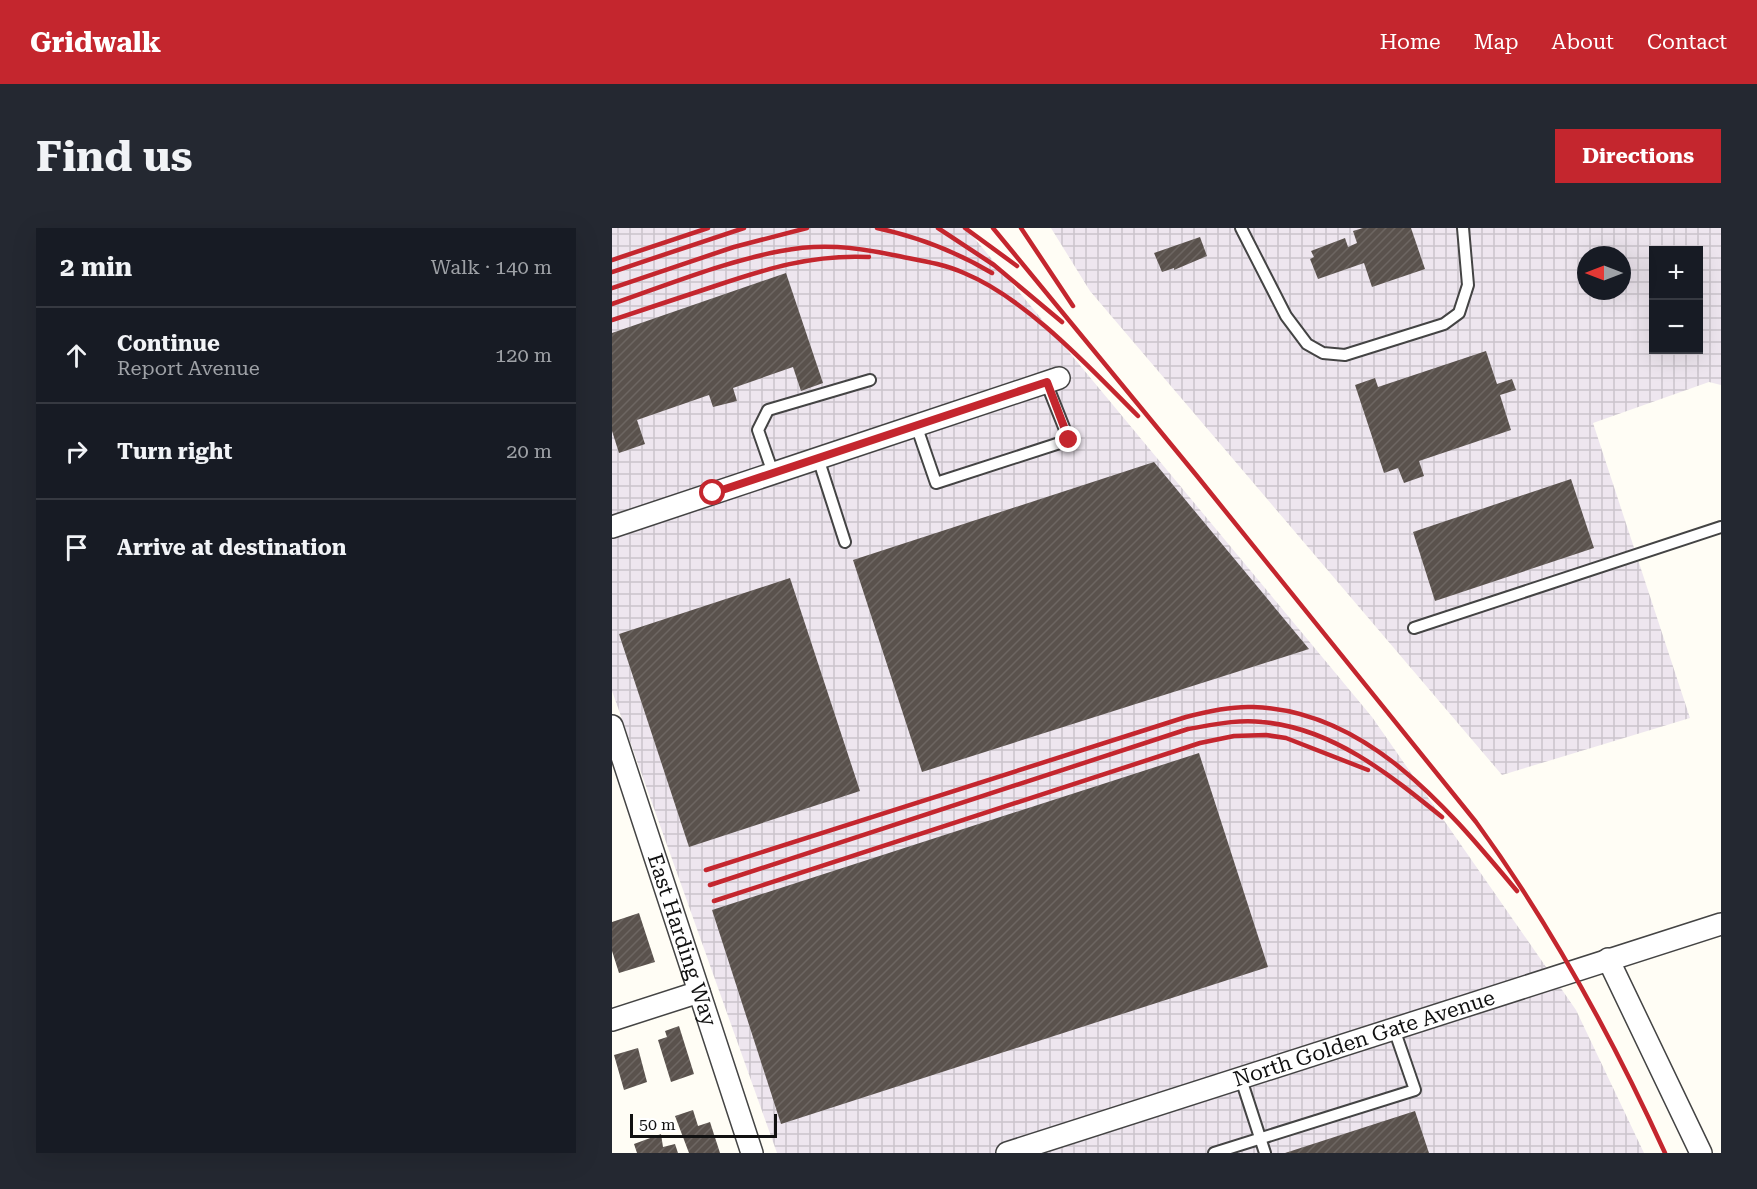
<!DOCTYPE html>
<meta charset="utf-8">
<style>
:root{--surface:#171b24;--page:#242831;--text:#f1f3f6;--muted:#9ea1a6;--line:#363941;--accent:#c4262e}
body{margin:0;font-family:"Roboto Serif",serif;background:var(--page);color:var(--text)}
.controls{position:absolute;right:18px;top:18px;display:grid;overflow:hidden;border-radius:0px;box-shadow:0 6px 24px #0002}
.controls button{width:54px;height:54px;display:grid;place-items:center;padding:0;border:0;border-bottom:2px solid var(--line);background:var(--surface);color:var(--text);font:30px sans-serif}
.compass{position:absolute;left:965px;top:18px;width:54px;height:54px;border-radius:50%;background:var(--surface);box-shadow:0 6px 24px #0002;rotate:270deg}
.scale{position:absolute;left:18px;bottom:15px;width:147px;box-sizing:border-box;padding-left:6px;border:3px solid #111;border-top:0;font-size:16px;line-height:21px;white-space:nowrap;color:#111;-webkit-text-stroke:4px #fff;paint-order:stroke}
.stop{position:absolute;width:18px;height:18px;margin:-14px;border:4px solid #c4262e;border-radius:50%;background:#fff}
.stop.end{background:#c4262e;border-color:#fff;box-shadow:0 2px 6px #0008}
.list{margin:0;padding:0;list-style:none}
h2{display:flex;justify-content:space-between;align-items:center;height:78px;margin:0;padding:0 24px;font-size:26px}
h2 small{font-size:20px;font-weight:400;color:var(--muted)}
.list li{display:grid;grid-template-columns:39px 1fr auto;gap:18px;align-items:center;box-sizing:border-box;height:96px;padding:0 24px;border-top:2px solid var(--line)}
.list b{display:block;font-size:22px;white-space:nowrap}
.list p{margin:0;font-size:20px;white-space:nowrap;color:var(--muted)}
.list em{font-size:20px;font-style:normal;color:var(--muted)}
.icon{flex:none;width:33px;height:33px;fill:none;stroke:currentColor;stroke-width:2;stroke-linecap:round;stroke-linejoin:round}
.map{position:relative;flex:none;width:1109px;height:925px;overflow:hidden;border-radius:0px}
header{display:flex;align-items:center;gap:36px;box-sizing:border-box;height:84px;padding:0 30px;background:var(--accent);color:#fff}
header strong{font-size:28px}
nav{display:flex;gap:33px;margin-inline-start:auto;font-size:21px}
.intro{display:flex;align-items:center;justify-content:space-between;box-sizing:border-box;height:144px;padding:0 36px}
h1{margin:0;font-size:42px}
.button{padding:15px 27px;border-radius:0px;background:var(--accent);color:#fff;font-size:21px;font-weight:700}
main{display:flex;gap:36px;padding:0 36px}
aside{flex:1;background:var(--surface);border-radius:0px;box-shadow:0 6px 24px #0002}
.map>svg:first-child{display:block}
</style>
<header>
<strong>Gridwalk</strong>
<nav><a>Home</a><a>Map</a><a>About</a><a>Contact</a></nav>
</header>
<div class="intro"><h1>Find us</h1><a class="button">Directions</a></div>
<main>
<aside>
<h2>2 min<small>Walk · 140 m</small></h2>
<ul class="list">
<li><svg class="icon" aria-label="ahead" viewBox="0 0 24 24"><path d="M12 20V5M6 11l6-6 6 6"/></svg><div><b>Continue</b><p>Report Avenue</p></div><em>120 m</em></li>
<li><svg class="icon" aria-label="right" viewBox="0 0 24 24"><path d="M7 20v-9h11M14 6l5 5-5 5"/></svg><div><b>Turn right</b></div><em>20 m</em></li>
<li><svg class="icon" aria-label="arrive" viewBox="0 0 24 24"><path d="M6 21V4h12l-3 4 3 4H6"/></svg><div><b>Arrive at destination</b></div></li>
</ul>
</aside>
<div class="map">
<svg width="1109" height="925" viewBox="0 0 1109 925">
<defs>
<pattern id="industrial-grid" width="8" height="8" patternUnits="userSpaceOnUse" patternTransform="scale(1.5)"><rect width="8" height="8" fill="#eee6ef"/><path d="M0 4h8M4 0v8" fill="none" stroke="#cbc4cc"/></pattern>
<pattern id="building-hatch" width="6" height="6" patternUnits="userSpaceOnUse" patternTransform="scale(1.5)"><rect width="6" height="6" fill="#5a524d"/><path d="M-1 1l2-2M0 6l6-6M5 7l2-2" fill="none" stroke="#6d6662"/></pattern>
</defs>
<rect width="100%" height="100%" fill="#fffdf5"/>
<path fill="url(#industrial-grid)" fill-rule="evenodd" d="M0 0H354L760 489 964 782 1032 925H165L0 463Z
M439 0H1109V157L1097 154 981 195 1078 490 890 547 478 63ZM1042 22H1086V122H1042ZM974 27H1010V63H974Z"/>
<path fill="url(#building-hatch)" d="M751 0H799L813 41 760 59 752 35 706 51 698 31 702 29 699 23 733 10 736 19 745 15 741 3Z
M588 9 595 28 562 42V40L550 44 542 25Z
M174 45 211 155 189 163 181 139 121 160 125 173 101 179 97 167 25 192 33 216 7 225 0 203V105Z
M874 123 885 156 900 151 904 162 888 167 899 202 807 233 812 248 792 255 786 240 772 245 743 157 763 150 766 159Z
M542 234 697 421 310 544 241 332Z
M959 251 982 320 823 373 801 304Z
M178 350 248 563 77 619 7 406Z
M587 525 656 739 169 896 100 682Z
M27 685 43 734 7 745 0 723V694Z
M67 798 82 846 59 854 46 812 55 809 53 803Z
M26 820 35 854 12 862 2 827Z
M81 882 86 898 98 894 108 925H77L63 888Z
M803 883 817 925H673Z
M49 906 51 919 63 916 66 925H25L22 916Z"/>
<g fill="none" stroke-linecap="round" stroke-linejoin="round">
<g stroke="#444" stroke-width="14">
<path id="service" d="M629 0 674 88 695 116 711 125 733 127 832 96 847 85 856 57 851 0
M304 197 324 255 457 212 434 154
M206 230 233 314
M161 245 146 202 156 182 258 152
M802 400 1109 299
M629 851 653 925
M602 925 803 862 782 801"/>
</g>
<g stroke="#444" stroke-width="24">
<g id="minor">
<path d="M0 299 447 150"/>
<path id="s1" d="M0 498 140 925"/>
<path d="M996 731 1089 925"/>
<path d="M0 792 87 764"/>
<path id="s2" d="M395 925 1109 696"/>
</g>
</g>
<use href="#service" stroke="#fff" stroke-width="10"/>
<use href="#minor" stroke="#fff" stroke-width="21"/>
<path stroke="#c4262e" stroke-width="4.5" d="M265 0C307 9 343 23 380 45
M326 0 382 37 450 94
M353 0 405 38
M381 0 585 248 864 594C939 697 1000 809 1053 925
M409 0 461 78
M0 32 96 0
M0 44 132 0
M0 60 122 19 195 0
M0 76C55 57 111 34 169 23 208 15 243 19 281 27 305 32 330 35 352 45 415 71 478 140 526 188
M0 92C33 81 67 70 100 59 154 41 200 26 257 29
M94 642 574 489C596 483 618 478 641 479 756 482 837 582 905 663
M98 657 576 501C600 497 625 491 650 494 720 500 777 546 830 589
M102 673 588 515 622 508 654 507 674 510 756 542"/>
</g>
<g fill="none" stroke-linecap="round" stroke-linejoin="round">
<path stroke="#c4262e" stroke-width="8" d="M101 265 435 154 457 212"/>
</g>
<g text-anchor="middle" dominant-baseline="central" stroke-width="6" stroke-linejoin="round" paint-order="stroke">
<g font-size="21" fill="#111" stroke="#fff">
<text stroke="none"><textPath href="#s1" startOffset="225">East Harding Way</textPath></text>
<text stroke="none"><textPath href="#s2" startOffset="375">North Golden Gate Avenue</textPath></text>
</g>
</g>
</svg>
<div class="controls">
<button>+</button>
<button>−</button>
</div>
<svg class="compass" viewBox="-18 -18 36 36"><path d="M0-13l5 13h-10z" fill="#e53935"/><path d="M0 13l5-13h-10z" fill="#9ea1a6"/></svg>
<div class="scale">50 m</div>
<div class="stop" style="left:101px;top:265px"></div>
<div class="stop end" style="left:457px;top:212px"></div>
</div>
</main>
